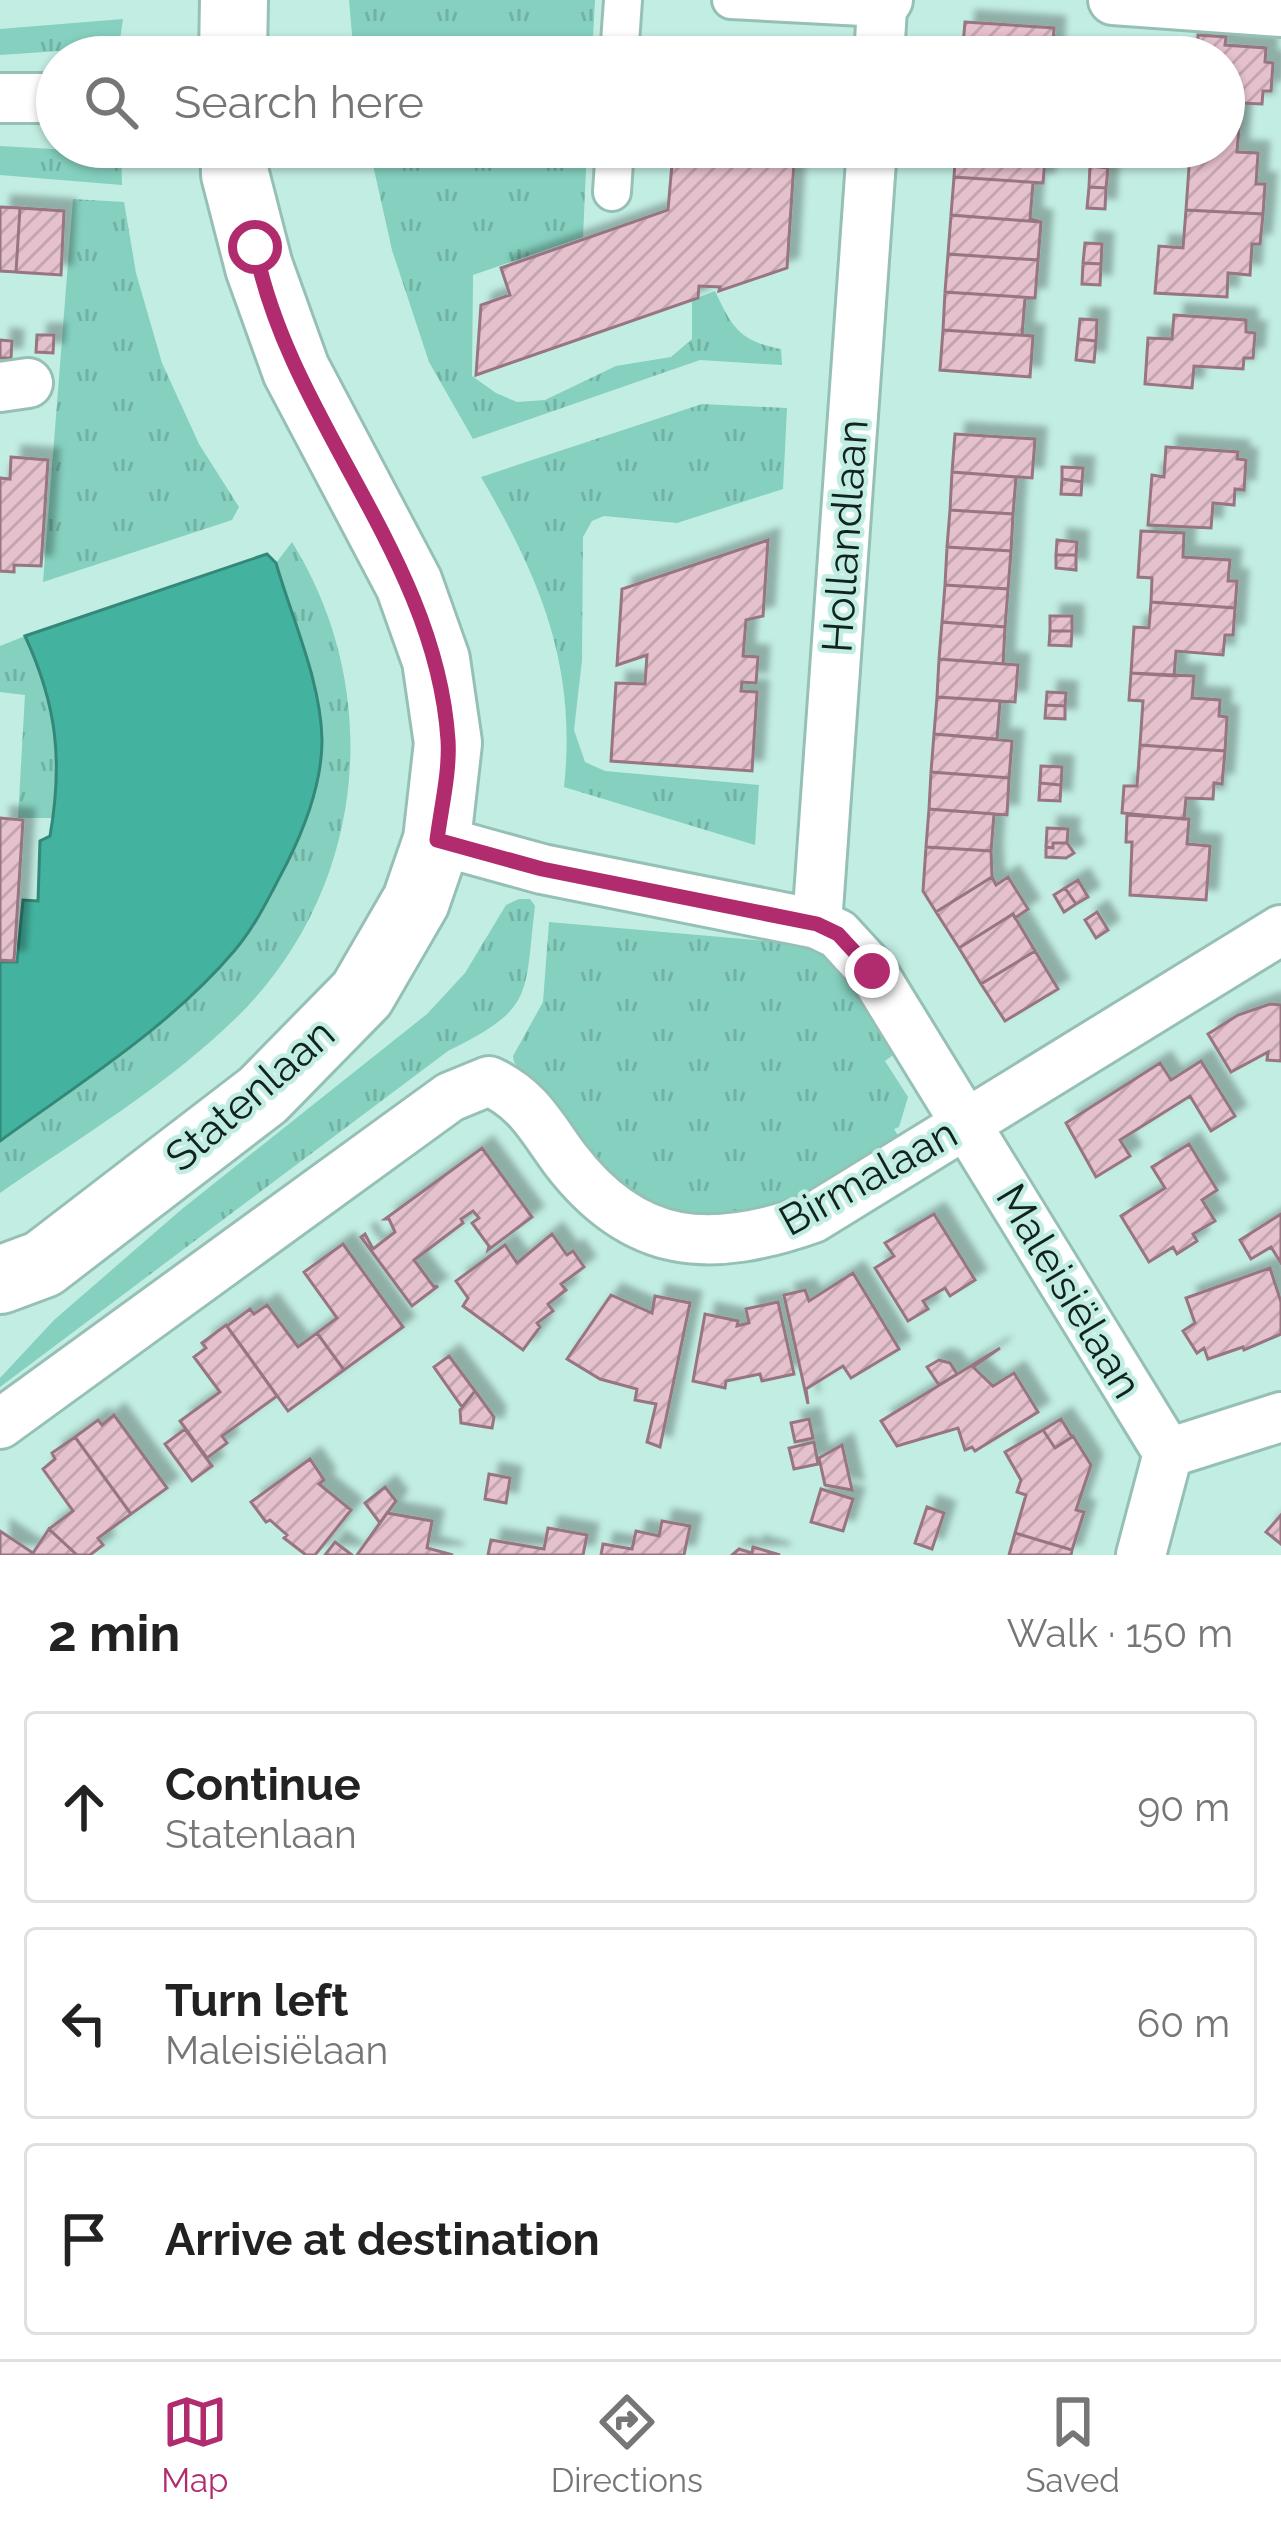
<!DOCTYPE html>
<meta charset="utf-8">
<style>
:root{--surface:#fff;--page:#f2f2f2;--text:#222;--muted:#767676;--line:#e0e0e0;--accent:#b12b6f}
body{margin:0;font-family:Raleway,sans-serif;background:var(--page);color:var(--text)}
.stop{position:absolute;width:36px;height:36px;margin:-27px;border:9px solid #b12b6f;border-radius:50%;background:#fff}
.stop.end{background:#b12b6f;border-color:#fff;box-shadow:0 3px 12px #0008}
.list{margin:0;padding:0;list-style:none}
h2{display:flex;justify-content:space-between;align-items:center;height:156px;margin:0;padding:0 48px;font-size:51px}
h2 small{font-size:39px;font-weight:400;color:var(--muted)}
.list li{display:grid;grid-template-columns:78px 1fr auto;gap:36px;align-items:center;box-sizing:border-box;height:192px;margin:0 24px 24px;padding:0 24px;border:3px solid var(--line);border-radius:12px}
.list b{display:block;font-size:45px;white-space:nowrap}
.list p{margin:0;font-size:39px;white-space:nowrap;color:var(--muted)}
.list em{font-size:39px;font-style:normal;color:var(--muted)}
.icon{flex:none;width:66px;height:66px;fill:none;stroke:currentColor;stroke-width:2;stroke-linecap:round;stroke-linejoin:round}
.map{position:relative;flex:none;width:1281px;height:1555px;overflow:hidden}
.search{position:absolute;background:var(--surface);box-shadow:0 3px 9px #0004;left:36px;right:36px;top:36px;height:132px;display:flex;align-items:center;gap:30px;box-sizing:border-box;padding:0 42px;border-radius:66px;color:var(--muted);font-size:45px}
.sheet{height:804px;background:var(--surface)}
nav{display:flex;justify-content:space-around;align-items:center;box-sizing:border-box;height:168px;border-top:3px solid var(--line);background:var(--surface);font-size:33px;color:var(--muted)}
nav a{display:grid;justify-items:center;gap:6px}
nav .on{color:var(--accent)}
.map>svg:first-child{display:block}
</style>
<div class="map">
<svg width="1281" height="1555" viewBox="0 0 1281 1555">
<defs>
<pattern id="grass-tufts" width="24" height="20" patternUnits="userSpaceOnUse" patternTransform="scale(3)"><rect width="24" height="20" fill="#85d0bf"/><path d="M3 7l-1-3M5 7V3M7 7l1-3M15 17l-1-3M17 17v-4M19 17l1-3" fill="none" stroke="#72b2a4"/></pattern>
<pattern id="building-hatch" width="6" height="6" patternUnits="userSpaceOnUse" patternTransform="scale(3)"><rect width="6" height="6" fill="#e5c0cd"/><path d="M-1 1l2-2M0 6l6-6M5 7l2-2" fill="none" stroke="#c3a5b0"/></pattern>
<filter id="shadow"><feDropShadow dx="11" dy="-11" stdDeviation="3" flood-color="#0004"/></filter>
</defs>
<rect width="100%" height="100%" fill="#c2ede3"/>
<path fill="url(#grass-tufts)" d="M349 0H595L592 57H354Z
M123 19 119 47 0 55V29Z
M0 146 121 153 122 185 0 175Z
M369 147H587L583 237 473 275 472 376 496 393 517 402 545 400 616 366 671 357 692 339V300L715 291C732 327 739 341 781 349L782 365 700 360 473 439 429 362 392 250Z
M73 199 124 202 136 273 162 363 199 444 239 507 232 520 43 582Z
M702 404 787 408 783 489 677 523 604 516 592 521 583 537 582 660 574 730 585 762 605 771 759 785 755 845 564 787C577 666 541 580 481 477Z
M292 542C387 695 365 893 235 1019 165 1087 79 1138 0 1193V1141L137 1040 293 851 316 783 322 741 315 695 276 563Z
M25 636C56 702 59 747 53 818H18L25 695 0 692V646Z
M519 899H530L535 906C524 997 535 1008 448 1051L0 1387V1378L54 1320 182 1209 427 1014 465 973 506 905Z
M549 922 813 945 840 963 897 1052 885 1061 908 1097 899 1127 894 1129 902 1142 806 1200 717 1226 633 1200 586 1158 514 1062 513 1056 543 1002Z"/>
<path fill="#43b39f" stroke="#348879" stroke-width="3" d="M267 554 276 563C292 619 321 681 322 740 322 782 305 827 287 863 271 893 257 924 235 950 170 1027 81 1082 0 1141V962H17L23 900 38 901 40 841 50 836C63 761 57 705 25 636Z"/>
<path fill="url(#building-hatch)" stroke="#977581" stroke-width="3" filter="url(#shadow)" d="M965 22 1054 28 1052 57H962Z
M1198 35 1226 37 1225 45 1266 48 1265 62 1273 63 1271 91H1263L1262 104 1241 103 1239 127 1224 126V57H1188L1189 43H1198Z
M1224 126 1239 127 1237 152 1258 153 1256 184H1265L1263 214 1186 210 1190 153 1165 152 1166 147H1224Z
M667 147H795L787 268 719 291 720 287 699 286 698 298 476 375 481 305 510 295 501 268 668 210 672 164 666 161Z
M956 147H1046L1043 183 954 177Z
M1090 166 1108 168 1106 188 1089 187Z
M954 177 1043 183H1033L1030 219 1041 222 951 215Z
M1089 187 1106 188 1105 209 1087 208Z
M0 207 20 208 16 272 0 271Z
M20 208 64 211 61 275 16 272Z
M1186 210 1263 214 1260 244H1252L1250 275 1228 273 1227 297 1155 293 1159 246 1183 248Z
M951 215 1041 222 1038 260 948 254Z
M1085 243 1102 244 1101 264 1083 263Z
M948 254 1038 260 1035 298 945 292Z
M1083 263 1101 264 1100 285 1082 284Z
M945 292 1035 298H1025L1022 335 1033 336 943 330Z
M1174 315 1246 320V332L1255 333 1253 358H1244L1243 369 1194 366 1192 388 1145 384 1148 338 1172 339Z
M1080 319 1097 320 1096 341 1078 339Z
M943 330 1033 336 1030 377 940 370Z
M37 335H54L53 353 36 352Z
M1078 339 1096 341 1094 362 1076 360Z
M0 340 12 341 11 358H0Z
M955 434 1035 439 1032 478 952 472Z
M1166 447 1238 452 1237 459 1246 460 1244 490 1235 489 1234 505 1213 503 1211 528 1148 525 1152 475 1164 477Z
M11 457 48 460 41 566 14 565V572L0 571V478L10 479Z
M1062 467 1083 468 1082 482 1062 479Z
M952 472 1016 477 1013 514 950 510Z
M1062 479 1082 482 1081 495 1061 494Z
M950 510 1013 514 1011 551 947 547Z
M1141 531 1184 533 1183 557 1230 560 1228 581H1237L1235 608 1151 602 1152 578 1138 577Z
M768 540 763 616 746 620 743 656 758 657 756 683 742 682 741 691 757 692 752 771 611 761 616 683 645 684 647 655 617 665 622 589Z
M1057 540 1077 542 1076 555H1056Z
M947 547 1011 551 1008 589 945 585Z
M1056 555H1076V570L1056 568Z
M945 585 1008 589 1005 627 942 622Z
M1151 602 1235 608 1233 635H1225L1223 655 1176 651 1174 676 1131 673 1134 627 1149 628Z
M1050 616H1072V631H1050Z
M942 622 1005 627 1003 664 939 659Z
M1050 631H1072L1071 646 1049 645Z
M939 659 1018 665 1015 702 937 697Z
M1131 673 1194 676 1192 698 1220 700 1219 716 1227 717 1225 751 1140 745 1143 701 1129 700Z
M1047 692 1066 693 1065 706 1046 705Z
M937 697 1000 701 997 739 934 734Z
M1046 705 1065 706V719L1045 718Z
M934 734 1012 741 1009 778 931 772Z
M1140 745 1225 751 1222 784 1214 783 1213 799 1186 798 1184 819 1122 813 1124 786H1137Z
M1041 766 1062 767 1061 785 1040 783Z
M931 772 1009 778 1007 815 929 809Z
M1040 783 1061 785 1060 801 1039 800Z
M929 809 994 814 991 851 926 847Z
M1127 815 1189 819 1187 844 1210 846 1206 900 1130 895 1132 842H1126Z
M0 818 23 820 14 961 0 960Z
M1047 828 1068 829 1067 843H1053V848L1046 847Z
M1053 843H1067L1074 853 1066 858 1046 857V847L1053 848Z
M926 847 991 851 992 877 936 912 923 891Z
M992 877 996 885 1008 877 1028 909 1015 918 1013 914 959 948 936 912Z
M1078 880 1088 897 1076 904 1065 888Z
M1065 888 1076 904 1064 912 1054 895Z
M1097 912 1108 930 1096 938 1085 920Z
M1013 914 1035 951 981 984 959 948Z
M1035 951 1058 989 1005 1021 981 984Z
M1270 1004 1281 1005V1061L1267 1060 1268 1052 1231 1072 1208 1034 1238 1015Z
M1201 1061 1235 1116 1211 1131 1190 1096 1120 1140 1130 1156 1096 1177 1066 1123 1160 1063 1171 1080Z
M1189 1144 1217 1190 1202 1200 1215 1221 1193 1234 1197 1241 1177 1254 1173 1247 1149 1262 1121 1216 1165 1188 1152 1167Z
M482 1148 532 1217 488 1250 489 1246 472 1223 479 1218 473 1211 461 1219 463 1223 414 1260 434 1287 438 1286 412 1306 361 1237 365 1234 373 1249 395 1232 389 1219H385Z
M934 1214 975 1280 950 1296 945 1288 923 1301 928 1309 908 1321 875 1268 894 1256 885 1243Z
M1281 1214V1263L1271 1247 1251 1259 1240 1240Z
M552 1234 567 1255 573 1251 584 1267 561 1284 566 1290 548 1304 553 1311 537 1323 540 1327 523 1350 463 1306 468 1298 456 1281 505 1245 517 1263Z
M343 1244 403 1327 344 1370 317 1333 337 1318 304 1272Z
M1270 1268 1281 1302V1334L1244 1350 1243 1347 1208 1359 1204 1348 1197 1353 1183 1331 1195 1323 1186 1298Z
M853 1273 899 1349 851 1378 843 1366 806 1389 808 1404 784 1295 805 1290 809 1301Z
M611 1295 652 1313 655 1296 690 1303 660 1447 647 1442 656 1404 635 1400 637 1389 600 1379 567 1359Z
M778 1302 794 1374 762 1381 760 1374 726 1381 725 1388 693 1381 705 1314 738 1321 737 1326 749 1323 746 1309Z
M267 1305 298 1347 317 1333 344 1370 288 1411 227 1326 250 1309 254 1314Z
M226 1325 277 1396 222 1436 227 1443 207 1458 180 1421 220 1392 194 1357 206 1348 202 1343Z
M1000 1348 973 1367 993 1386 1014 1373 1038 1412 975 1451 972 1447 965 1450 958 1428 897 1446 881 1421Z
M449 1356 475 1391 462 1407 434 1367Z
M939 1360 950 1363 957 1374 939 1385 927 1367Z
M475 1391 494 1417 492 1428 461 1423 460 1410Z
M114 1415 167 1488 131 1514 75 1437 98 1420 102 1425Z
M809 1419 813 1438 795 1442 791 1423Z
M1061 1419 1072 1437 1055 1448 1043 1430Z
M185 1429 212 1466 192 1481 165 1444Z
M1043 1430 1055 1448 1073 1436 1091 1465 1076 1510 1084 1512 1072 1550 1015 1533 1026 1495 1017 1492 1021 1480 1005 1452Z
M75 1437 131 1514 98 1538 103 1545 90 1555H77L49 1529 73 1511 43 1469 55 1459 52 1453Z
M814 1442 818 1464 794 1469 789 1448Z
M842 1445 852 1490 825 1485 819 1458Z
M310 1459 324 1480 319 1484 351 1510 315 1555H306L284 1538 287 1535 270 1520 266 1522 251 1502Z
M489 1474 510 1478 506 1503 485 1499Z
M385 1487 396 1501 380 1523 365 1503Z
M821 1489 853 1499 843 1531 811 1522Z
M927 1507 944 1513 932 1549 915 1543Z
M387 1513 432 1521 427 1548 453 1555H357Z
M1281 1515V1544L1266 1532Z
M662 1521 690 1526 684 1555H601L603 1544 632 1549 636 1531 659 1536Z
M548 1528 587 1535 583 1555H488L491 1540 544 1549Z
M49 1529 77 1555H0V1531L33 1553Z
M1015 1533 1072 1550 1071 1555H1009Z
M335 1542 352 1555H325Z
M753 1547 780 1555H732L739 1549 752 1553Z"/>
<g fill="none" stroke-linecap="round" stroke-linejoin="round">
<g stroke="#96c0b6" stroke-width="42">
<path id="pedestrian" d="M731 0 882 8
M619 57 623 0
M612 192 615 147"/>
</g>
<g stroke="#96c0b6" stroke-width="54">
<path id="minor" d="M1113 0 1281 12
M879 57 882 8 888 0
M0 98H57
M0 387 28 383
M437 840 542 869 817 924 838 934 872 971 1168 1453
M817 924 872 147
M0 1424 450 1097 489 1081C528 1099 540 1125 565 1159 635 1251 711 1254 813 1218L1281 930
M1141 1555 1168 1453 1281 1417"/>
</g>
<g stroke="#96c0b6" stroke-width="72">
<path id="secondary" d="M233 57 234 0
M0 1280 43 1264 263 1095 362 994 416 901 437 840 448 743 436 660 409 584 296 370 259 267 235 174 234 147"/>
</g>
<use href="#pedestrian" stroke="#fff" stroke-width="36"/>
<use href="#minor" stroke="#fff" stroke-width="48"/>
<use href="#secondary" stroke="#fff" stroke-width="66"/>
</g>
<g fill="none" stroke-linecap="round" stroke-linejoin="round">
<path stroke="#b12b6f" stroke-width="15" d="M255 247C290 423 436 556 448 740 450 772 441 808 437 840L542 869 817 924 838 934 872 971"/>
</g>
<g text-anchor="middle" dominant-baseline="central" stroke-width="9" stroke-linejoin="round" paint-order="stroke">
<g font-size="42" fill="#12221f" stroke="#c2ede3">
<text transform="translate(845 536) rotate(-86)">Hollandlaan</text>
<text transform="translate(250 1095) rotate(-41)">Statenlaan</text>
<text transform="translate(868 1177) rotate(-29)">Birmalaan</text>
<text transform="translate(1069 1291) rotate(59)">Maleisiëlaan</text>
</g>
</g>
</svg>
<div class="stop" style="left:255px;top:247px"></div>
<div class="stop end" style="left:872px;top:971px"></div>
<div class="search"><svg class="icon" aria-label="search" viewBox="0 0 24 24"><circle cx="10" cy="10" r="6"/><path d="M15 15l6 6"/></svg>Search here</div>
</div>
<section class="sheet">
<h2>2 min<small>Walk · 150 m</small></h2>
<ul class="list">
<li><svg class="icon" aria-label="ahead" viewBox="0 0 24 24"><path d="M12 20V5M6 11l6-6 6 6"/></svg><div><b>Continue</b><p>Statenlaan</p></div><em>90 m</em></li>
<li><svg class="icon" aria-label="left" viewBox="0 0 24 24"><path d="M17 20v-9H6M10 6l-5 5 5 5"/></svg><div><b>Turn left</b><p>Maleisiëlaan</p></div><em>60 m</em></li>
<li><svg class="icon" aria-label="arrive" viewBox="0 0 24 24"><path d="M6 21V4h12l-3 4 3 4H6"/></svg><div><b>Arrive at destination</b></div></li>
</ul>
</section>
<nav>
<a class="on"><svg class="icon" aria-label="map" viewBox="0 0 24 24"><path d="M3 6l6-2 6 2 6-2v14l-6 2-6-2-6 2zM9 4v14M15 6v14"/></svg>Map</a>
<a><svg class="icon" aria-label="directions" viewBox="0 0 24 24"><path d="M12 3l9 9-9 9-9-9zM9 14v-3h6M13 9l2 2-2 2"/></svg>Directions</a>
<a><svg class="icon" aria-label="saved" viewBox="0 0 24 24"><path d="M7 4h10v16l-5-4-5 4z"/></svg>Saved</a>
</nav>
